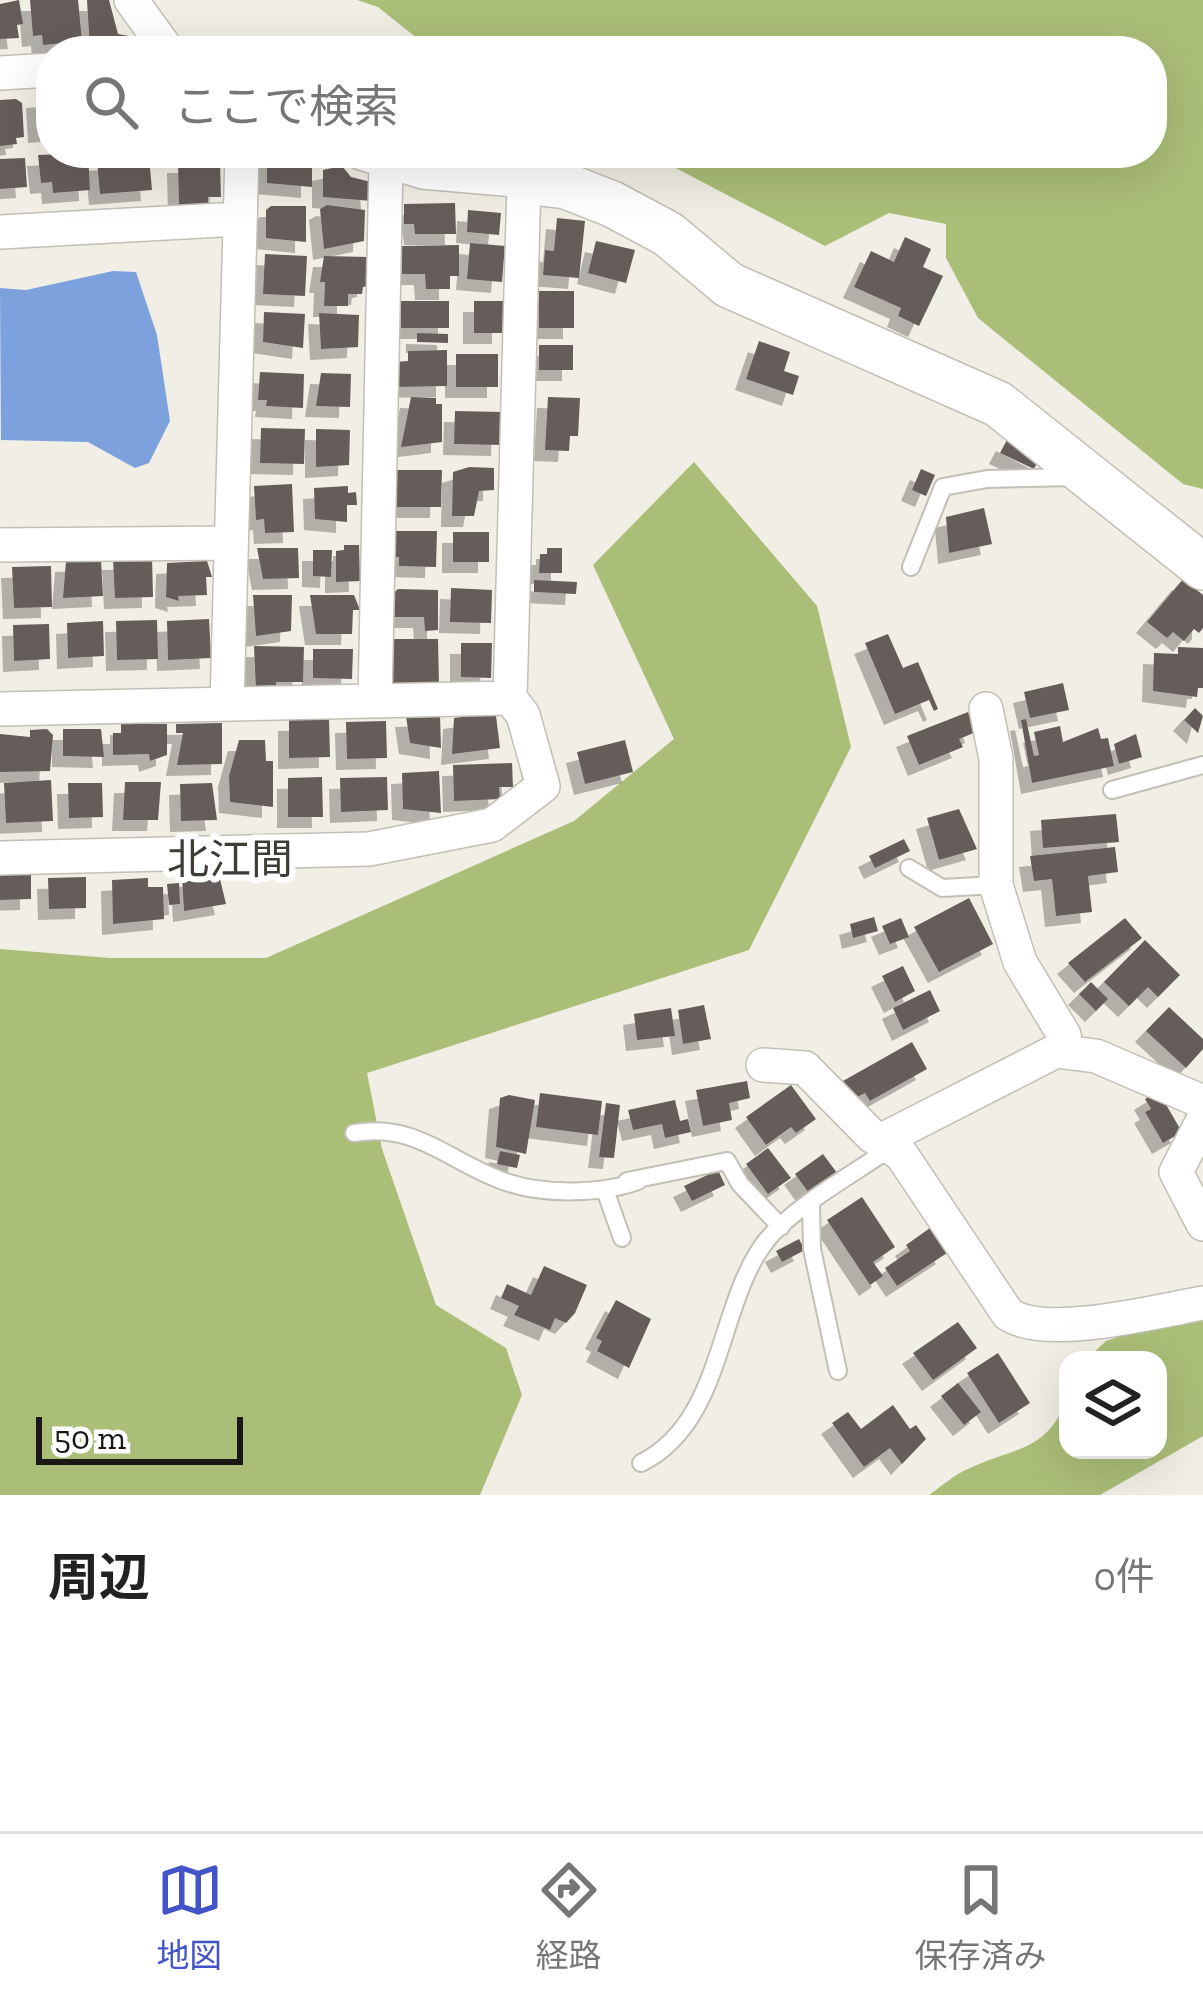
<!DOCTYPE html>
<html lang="ja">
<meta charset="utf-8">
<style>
:root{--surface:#fff;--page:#f6f6f6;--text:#222;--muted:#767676;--line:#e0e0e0;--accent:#4254c8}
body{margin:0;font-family:"Zilla Slab","Noto Sans JP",serif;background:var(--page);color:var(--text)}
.controls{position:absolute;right:36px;bottom:36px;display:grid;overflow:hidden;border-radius:24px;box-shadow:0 12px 48px #0002}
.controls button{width:108px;height:108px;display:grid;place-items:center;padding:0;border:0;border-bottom:3px solid var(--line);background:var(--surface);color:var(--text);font:60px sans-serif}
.scale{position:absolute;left:36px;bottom:30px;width:207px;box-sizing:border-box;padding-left:12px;border:6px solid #1a1816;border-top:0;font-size:33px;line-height:42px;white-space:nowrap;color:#1a1816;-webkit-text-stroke:9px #fff;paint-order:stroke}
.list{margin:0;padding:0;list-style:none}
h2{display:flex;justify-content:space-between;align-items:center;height:156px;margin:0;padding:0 48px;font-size:51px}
h2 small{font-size:39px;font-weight:400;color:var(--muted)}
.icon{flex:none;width:66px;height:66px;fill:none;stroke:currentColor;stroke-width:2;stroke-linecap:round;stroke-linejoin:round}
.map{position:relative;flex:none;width:1203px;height:1495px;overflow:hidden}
.search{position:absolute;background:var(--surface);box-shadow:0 12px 48px #0002;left:36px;right:36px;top:36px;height:132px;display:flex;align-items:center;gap:30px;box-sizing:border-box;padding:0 42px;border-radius:48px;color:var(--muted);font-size:45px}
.sheet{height:336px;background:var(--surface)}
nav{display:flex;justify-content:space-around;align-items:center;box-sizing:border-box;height:168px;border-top:3px solid var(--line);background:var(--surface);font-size:33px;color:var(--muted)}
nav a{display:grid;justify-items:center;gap:6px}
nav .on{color:var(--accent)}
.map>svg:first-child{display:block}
</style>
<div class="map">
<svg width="1203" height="1495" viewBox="0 0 1203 1495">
<defs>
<filter id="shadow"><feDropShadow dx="-11" dy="11" stdDeviation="0" flood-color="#0004"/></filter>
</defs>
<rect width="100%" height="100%" fill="#f1eee5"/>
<path fill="#abbe77" d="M357 0H1203V489L1183 484 978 318 946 258V224L889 213 825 246 647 153H1152V51H433L378 7Z
M694 462 817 606 851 747 749 950 367 1073 382 1149 436 1305 506 1348 522 1395 480 1495H0V949L110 958H266L574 821 674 739 593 565Z
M1173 1318 1190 1322 1203 1318V1436L1100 1495H929C942 1486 955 1474 970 1468 1018 1446 1047 1452 1068 1397V1450H1158V1360H1086L1106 1341Z"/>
<path fill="#7ca1dd" d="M113 271 136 272 157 335 170 421 149 463 135 468 88 442 1 440 0 288 26 290Z"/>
<path fill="#655d5a" filter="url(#shadow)" d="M19 0 23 24 17 25 19 38 0 39V4Z
M30 0H78L82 41 43 45 42 35 33 36Z
M87 0H109L118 34 129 36 130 45 90 50Z
M51 96V131L39 132 37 97Z
M16 99 22 103 24 137 16 138 17 144 0 146V100Z
M88 153 90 190 53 193 52 182 41 183 38 155Z
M267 153H299V162H312V187L267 183Z
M149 157 152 190 100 194 97 160Z
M25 158 27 187 0 189V159Z
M178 162H220L221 197H208V205L179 206Z
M342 166 351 177 371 182 372 201 323 197V170Z
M455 203 456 234H415L414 224H404V204Z
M327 205 365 210 364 241 324 249 320 209Z
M271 206H306V242L266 238V210Z
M468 210 501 213 499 235 467 232Z
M557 218 585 221 579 278 543 275 545 250 554 251Z
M905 237 931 249 923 267 943 276 919 326 898 316 901 308 854 287 871 251 894 262Z
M596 241 635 250 626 283 588 273Z
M470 243 505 246 502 282 467 279Z
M459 245V276H450V289H426L425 274H402V246Z
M265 254 307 256 305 296 263 294Z
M324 256 368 257V286L363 287 362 294H348V306H324L325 282H320Z
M539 291H574V328H539Z
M401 301H449V328H401Z
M474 301H503V333H474Z
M264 312 305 314 303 348 263 342Z
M319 313 359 315 358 347 321 349Z
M417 333 448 334V343L417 342Z
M759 341 790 352 784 371 799 376 793 395 746 379Z
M539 345H573V370H539Z
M447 350V386L394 387V362L408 361V351Z
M456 354H498V387H456Z
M260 372 304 374 303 408 266 406 267 400H258Z
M321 373 351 374 350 407 316 406Z
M411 397 436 398V404H442V442L401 447Z
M548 397 580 398 578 436H570L569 451 545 450Z
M455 411 503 412 502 445 454 444Z
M261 428 305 429 304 464 260 463Z
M316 429 350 430 349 465 316 467Z
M1007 440 1040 457 1034 469 1000 453Z
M469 467 494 468V490L479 491 474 516H452L453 472Z
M921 469 935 475 926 496 912 490Z
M397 470H442L441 507H397Z
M292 484 294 532 265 533 264 519 256 520 254 486Z
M348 486V493L356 492 357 505H347V522L315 519 314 488Z
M984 508 992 544 949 553 946 517Z
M392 531H437L436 567 399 566V557H391Z
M453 532H489V562H453Z
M344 545H359L360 581 336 582V551L344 550Z
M257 548H298L299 578 263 579Z
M547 548H562V573H539L540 554H547Z
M313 550H332L331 577 313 576Z
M152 558 153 597 115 598 113 559Z
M101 560 103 596 63 598 66 561Z
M207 561 212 577H206L207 595 178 596 179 601 166 597 167 563Z
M51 566 52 607 14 608 12 567Z
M1183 579 1203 595V628L1199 633 1194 629 1184 641 1173 632 1167 638 1147 622Z
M534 580 577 582 576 594 534 592Z
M451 588 492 590 491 623 450 622Z
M398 589 438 590V630L425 631 424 617H391V595Z
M253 595H292L291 631 256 636Z
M310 595H354L360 610H353L352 634H316Z
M209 619 211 658 168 660 167 621Z
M157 620 158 659 117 660 116 621Z
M103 621 104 656 68 658 67 623Z
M49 624 50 659 14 661 13 625Z
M888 634 903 668 918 662 938 709 934 711 929 700 895 714 865 643Z
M393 639H438L439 684H393Z
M461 643H492L491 678 461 677Z
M254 646 304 647 303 682H276V691L256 690Z
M1178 647 1203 648V688H1198L1197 697 1153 691 1154 653 1178 654Z
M313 649H353L352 679 313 678Z
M1063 683 1069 710 1030 718 1024 692Z
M1195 708 1203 716 1198 733 1184 720Z
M968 712 976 732 959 739 963 747 919 765 907 736Z
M485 714 496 716 500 748 452 754 454 718Z
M440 715 441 748 410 743 406 716Z
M329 719 330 757 289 758V720Z
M1026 719 1034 756 1039 755 1034 732 1060 726 1063 742 1098 728 1101 739 1108 738 1114 766 1032 783 1021 720Z
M386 721 387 758 347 759 346 722Z
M222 723V764L177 765 183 733H176V724Z
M121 724H167V755L150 761 149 754 113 755V733H121Z
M47 729 53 735 50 771 0 772V734L30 737V730Z
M63 729H101L104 757 63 756Z
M1136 734 1142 757 1119 764 1114 744Z
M239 740H265L266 761H273V807L230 802 229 776Z
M625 740 633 772 585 784 577 752Z
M512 763 513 787H499L500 799 454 801 453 765Z
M439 771 441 813 403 809 402 773Z
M322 777 323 817H288V778Z
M387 777 388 810 341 812 340 778Z
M51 780 53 821 6 823 4 783Z
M125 782H161L158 820H123Z
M68 783H102L103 817 69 818Z
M212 783 217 820 181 821 180 784Z
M959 809 977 849 939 860 927 818Z
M1116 814 1119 842 1043 848 1041 820Z
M904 839 910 851 875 868 869 856Z
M1115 847 1118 872 1088 876 1092 912 1056 916 1052 879 1034 881 1030 856Z
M0 874H31V899L0 900Z
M219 875 226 904 184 911 182 876Z
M86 877V908L49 909 48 878Z
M148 878V887H163L164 919 113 924 112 880Z
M179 883 180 904 169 905 167 884Z
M969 898 993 944 939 972 914 927Z
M874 917 878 931 853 938 850 924Z
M901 918 909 937 890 944 882 926Z
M1125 918 1142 938 1085 982 1068 963Z
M1145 940 1180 975 1158 997 1148 987 1129 1006 1104 982Z
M903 966 915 991 895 1002 882 976Z
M1091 982 1108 999 1096 1011 1079 994Z
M930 990 940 1011 903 1030 893 1008Z
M704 1005 711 1039 683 1044 678 1010Z
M1169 1007 1203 1039V1049L1186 1068 1146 1031Z
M671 1008 675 1036 637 1040 634 1014Z
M912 1042 927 1069 870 1101 865 1093 855 1098 845 1089 843 1081Z
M747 1081 750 1098 729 1103 732 1120 703 1126 696 1090Z
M791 1085 816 1119 796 1133 791 1127 766 1145 746 1117Z
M1158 1091 1182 1132 1163 1143 1145 1112 1151 1109 1145 1099Z
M540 1093 602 1101 598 1135 536 1127Z
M509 1095 535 1100 526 1154 496 1147 500 1098Z
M675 1100 680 1121 688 1119 691 1132 665 1138 662 1124 633 1130 628 1110Z
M606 1103 620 1105 614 1158 599 1157Z
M768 1148 791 1178 768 1194 746 1164Z
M500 1151 520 1155 517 1168 497 1164Z
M823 1154 837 1173 809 1193 795 1174Z
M718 1170 725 1185 692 1201 684 1186Z
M862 1197 895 1247 873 1262 883 1276 870 1285 827 1220Z
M930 1228 947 1253 897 1286 885 1268 910 1251 906 1245Z
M799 1239 805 1250 782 1262 776 1251Z
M544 1266 587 1285 575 1313 566 1323 555 1318 550 1330 514 1315 519 1306 501 1298 507 1284 531 1295Z
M616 1300 651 1319 629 1368 597 1351 602 1341 596 1338Z
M958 1322 977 1348 933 1380 913 1353Z
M998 1353 1030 1403 999 1423 967 1373Z
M958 1383 981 1412 964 1425 941 1396Z
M893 1405 910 1429 916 1425 926 1439 902 1464 890 1448 864 1467 832 1423 848 1412 861 1429Z"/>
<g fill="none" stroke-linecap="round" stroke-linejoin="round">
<g stroke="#c2bfb7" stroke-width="20">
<path id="lane" d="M911 567 943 487 987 479 1077 477
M1112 790 1203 765
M909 868 942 888 996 885
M354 1133C419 1122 452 1165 509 1183 545 1195 603 1194 638 1181
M627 1181 727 1161 740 1184 781 1227
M605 1190 622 1238
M811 1205 812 1249 838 1371
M641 1463C724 1422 717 1304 766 1241 793 1207 855 1173 892 1147"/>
</g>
<g stroke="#c2bfb7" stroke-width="36">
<path id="street" d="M131 0 168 51
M0 73 51 70
M0 232 239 219
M0 545 230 543
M375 701 386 162
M227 704 242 153
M0 709 510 698
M986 709 996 759V885L1020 962 1064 1035 1067 1051
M0 858 369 849 492 825 543 786 523 715 510 698 524 181 423 172 361 153
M763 1065 805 1068 872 1136 901 1154 1008 1314C1046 1340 1158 1311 1203 1303
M1203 1120 1176 1172 1203 1224
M882 1140 1056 1051 1096 1056 1203 1102"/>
</g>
<g stroke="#c2bfb7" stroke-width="48">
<path id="secondary" d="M524 181 566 186 612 204 668 234 729 285 998 404 1203 567"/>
</g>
<use href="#lane" stroke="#fff" stroke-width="16"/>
<use href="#street" stroke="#fff" stroke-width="33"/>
<use href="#secondary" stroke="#fff" stroke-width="45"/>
</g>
<g text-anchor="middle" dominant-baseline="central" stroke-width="12" stroke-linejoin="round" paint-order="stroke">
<g font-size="42" fill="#3f3c36" stroke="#fff">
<text x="230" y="859">北江間</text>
</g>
</g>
</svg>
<div class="controls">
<button><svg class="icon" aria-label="layers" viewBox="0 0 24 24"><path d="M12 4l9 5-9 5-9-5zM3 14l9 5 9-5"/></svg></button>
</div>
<div class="scale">50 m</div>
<div class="search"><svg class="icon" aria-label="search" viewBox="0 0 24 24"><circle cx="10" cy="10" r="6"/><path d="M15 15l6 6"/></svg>ここで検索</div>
</div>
<section class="sheet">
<h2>周辺<small>0件</small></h2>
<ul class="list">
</ul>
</section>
<nav>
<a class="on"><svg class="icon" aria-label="map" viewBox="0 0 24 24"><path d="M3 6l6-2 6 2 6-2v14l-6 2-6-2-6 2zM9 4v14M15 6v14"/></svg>地図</a>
<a><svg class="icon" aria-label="directions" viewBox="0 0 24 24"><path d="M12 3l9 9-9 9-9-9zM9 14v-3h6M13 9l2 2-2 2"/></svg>経路</a>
<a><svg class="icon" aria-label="saved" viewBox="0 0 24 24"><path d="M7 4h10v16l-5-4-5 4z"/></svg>保存済み</a>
</nav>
